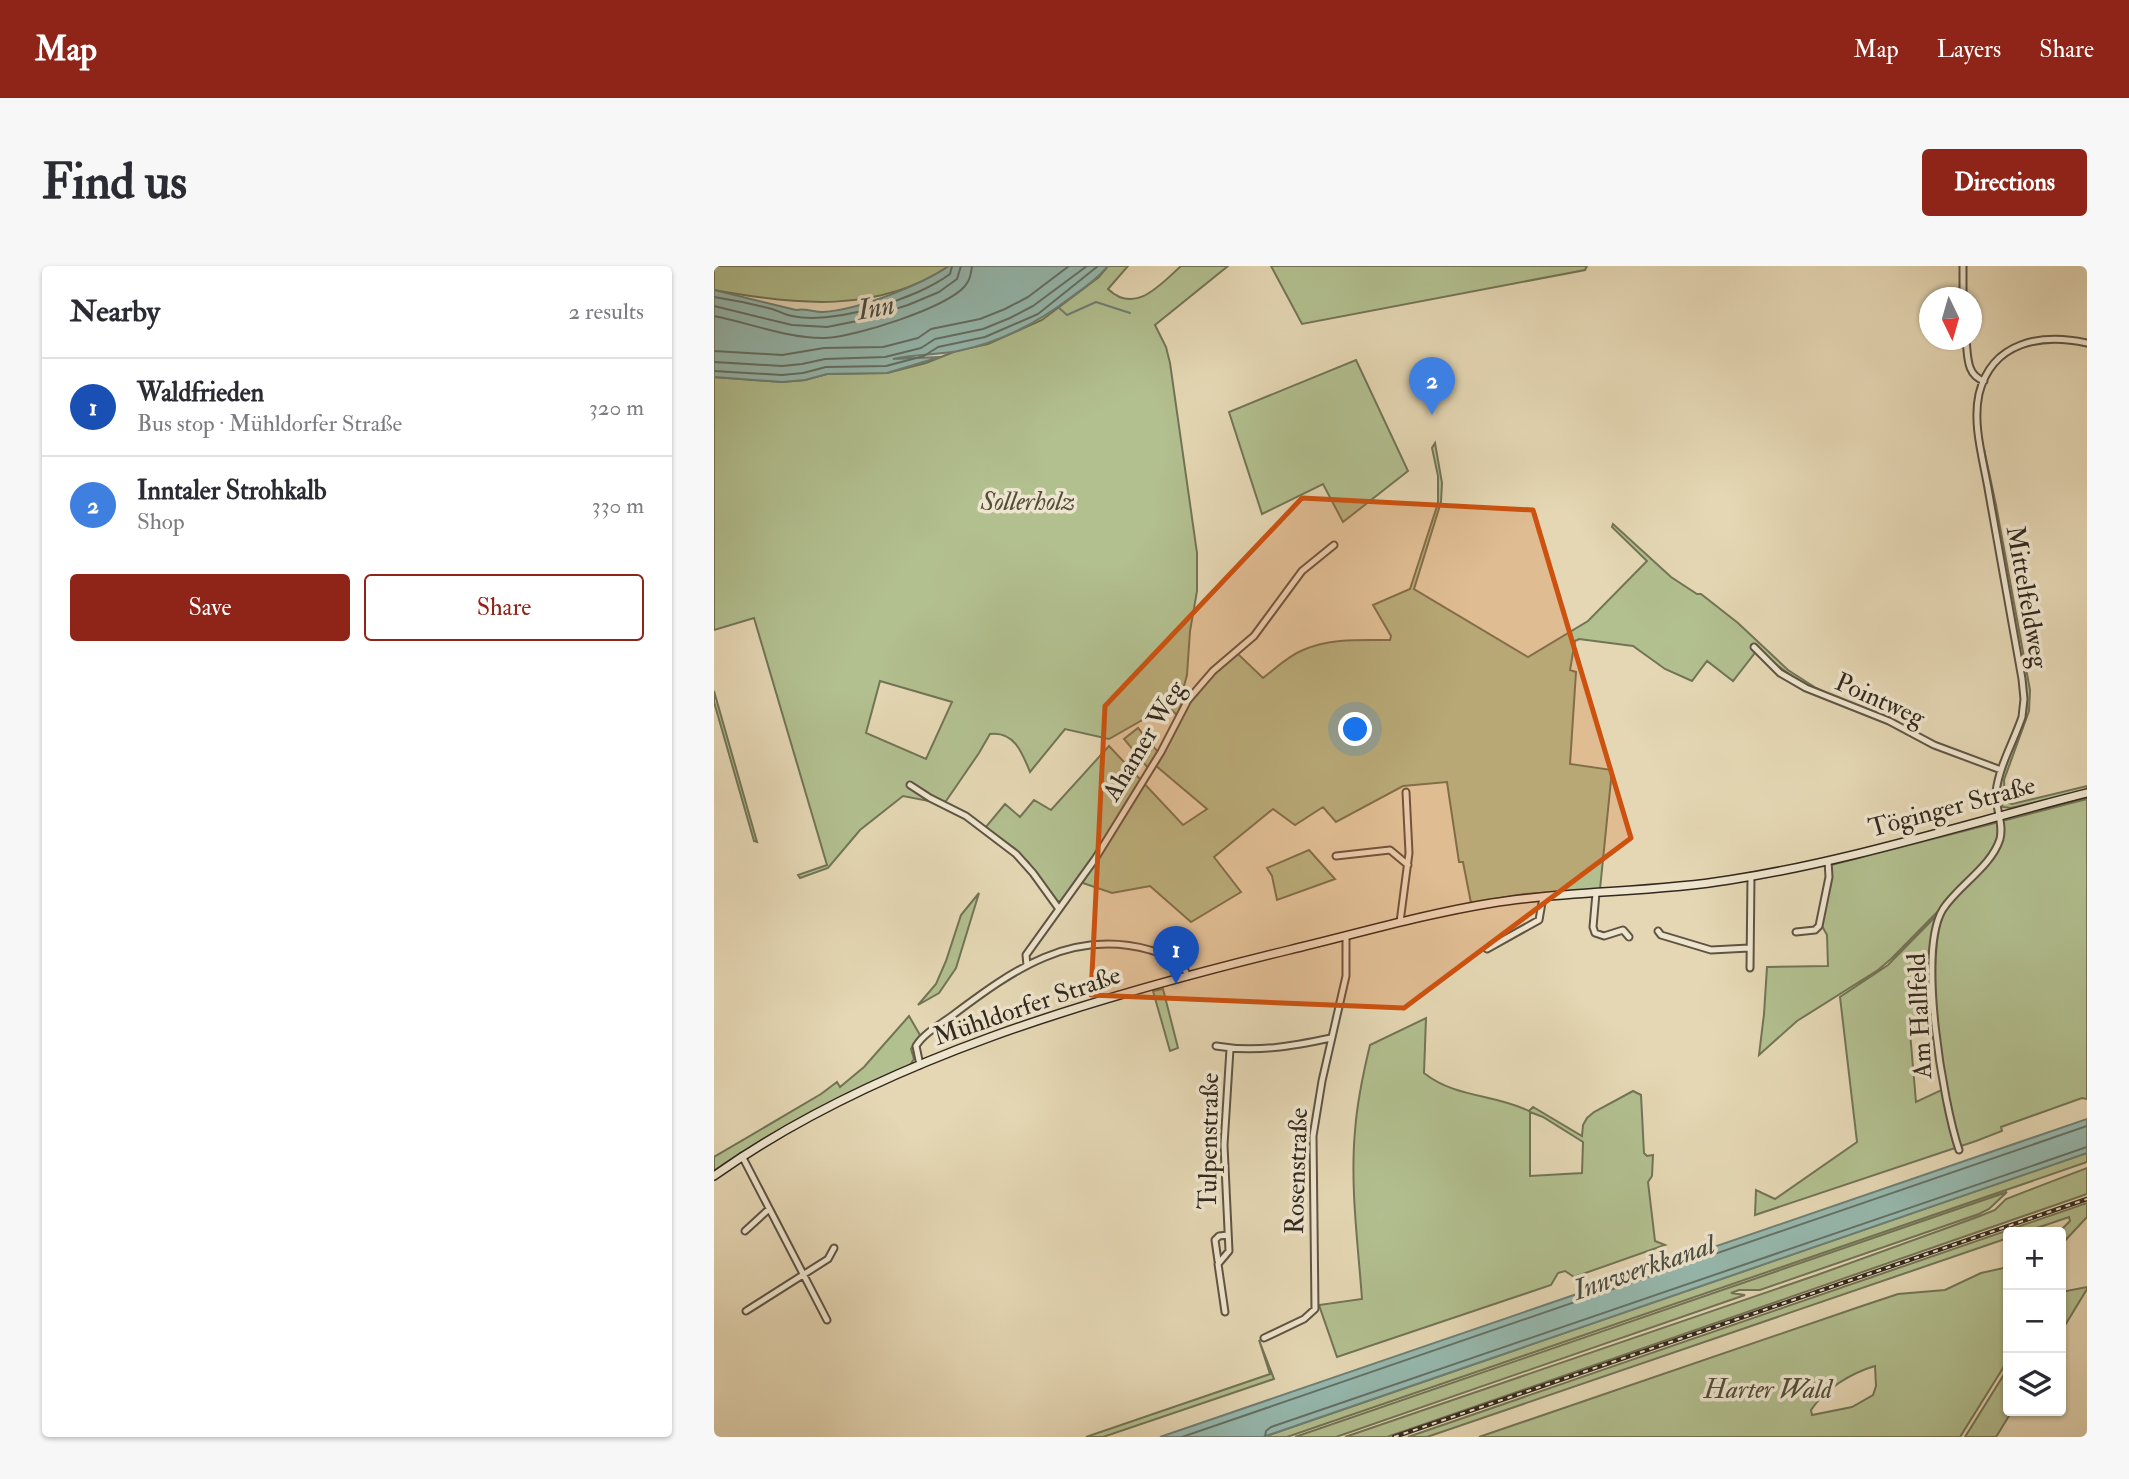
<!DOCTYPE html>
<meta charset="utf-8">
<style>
:root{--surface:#fff;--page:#f7f7f7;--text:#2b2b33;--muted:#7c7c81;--line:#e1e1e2;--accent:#8f2418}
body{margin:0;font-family:"IM FELL Double Pica",serif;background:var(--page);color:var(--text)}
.controls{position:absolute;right:21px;bottom:21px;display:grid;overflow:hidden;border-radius:7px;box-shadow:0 2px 5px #0004}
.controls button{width:63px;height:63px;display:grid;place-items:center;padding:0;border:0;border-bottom:2px solid var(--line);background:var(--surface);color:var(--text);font:35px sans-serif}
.compass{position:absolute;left:1205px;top:21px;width:63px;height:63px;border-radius:50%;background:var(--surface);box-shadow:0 2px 5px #0004;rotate:175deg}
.you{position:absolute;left:642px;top:464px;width:24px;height:24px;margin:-18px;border:5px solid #fff;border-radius:50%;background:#1a73e8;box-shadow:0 0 0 10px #1a73e833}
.badge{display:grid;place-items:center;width:46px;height:46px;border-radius:50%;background:var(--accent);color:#fff;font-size:23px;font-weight:700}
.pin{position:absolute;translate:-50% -58px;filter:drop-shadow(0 2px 4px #0008)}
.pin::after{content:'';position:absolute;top:37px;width:24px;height:21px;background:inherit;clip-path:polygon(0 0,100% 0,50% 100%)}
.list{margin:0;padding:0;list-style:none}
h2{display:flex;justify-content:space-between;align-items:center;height:91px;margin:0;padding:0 28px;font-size:30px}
h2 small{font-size:23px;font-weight:400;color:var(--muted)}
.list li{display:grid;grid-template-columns:46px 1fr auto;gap:21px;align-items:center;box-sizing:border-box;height:98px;padding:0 28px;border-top:2px solid var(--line)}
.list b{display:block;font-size:26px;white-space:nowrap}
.list p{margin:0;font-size:23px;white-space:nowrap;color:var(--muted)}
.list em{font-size:23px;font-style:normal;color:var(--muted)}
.actions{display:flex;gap:14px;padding:21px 28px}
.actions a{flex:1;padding:16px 0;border:2px solid var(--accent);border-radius:7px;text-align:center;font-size:24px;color:var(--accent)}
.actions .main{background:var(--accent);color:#fff}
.icon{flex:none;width:38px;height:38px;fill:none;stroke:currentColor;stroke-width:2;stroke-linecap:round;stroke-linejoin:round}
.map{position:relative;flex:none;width:1373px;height:1171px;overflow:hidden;border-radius:7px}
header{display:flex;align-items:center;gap:42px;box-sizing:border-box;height:98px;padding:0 35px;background:var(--accent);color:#fff}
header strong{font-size:33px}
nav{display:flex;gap:38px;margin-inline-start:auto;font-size:24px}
.intro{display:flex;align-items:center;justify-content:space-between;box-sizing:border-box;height:168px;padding:0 42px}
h1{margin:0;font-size:49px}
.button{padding:18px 32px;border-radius:7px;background:var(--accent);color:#fff;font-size:24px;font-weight:700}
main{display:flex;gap:42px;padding:0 42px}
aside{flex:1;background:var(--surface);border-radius:7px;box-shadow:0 2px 5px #0004}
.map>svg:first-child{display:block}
</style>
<header>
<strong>Map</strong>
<nav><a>Map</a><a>Layers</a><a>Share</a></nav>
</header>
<div class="intro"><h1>Find us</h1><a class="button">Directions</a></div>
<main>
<aside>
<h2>Nearby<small>2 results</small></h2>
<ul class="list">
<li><span class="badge" style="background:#1a4fb4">1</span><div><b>Waldfrieden</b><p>Bus stop · Mühldorfer Straße</p></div><em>320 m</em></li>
<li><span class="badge" style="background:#3f7fe0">2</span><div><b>Inntaler Strohkalb</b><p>Shop</p></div><em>330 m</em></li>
</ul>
<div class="actions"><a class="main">Save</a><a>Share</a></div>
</aside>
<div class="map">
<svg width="1373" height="1171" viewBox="0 0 1373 1171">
<rect width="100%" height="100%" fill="#e5d7b4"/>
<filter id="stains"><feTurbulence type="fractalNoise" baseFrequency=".00286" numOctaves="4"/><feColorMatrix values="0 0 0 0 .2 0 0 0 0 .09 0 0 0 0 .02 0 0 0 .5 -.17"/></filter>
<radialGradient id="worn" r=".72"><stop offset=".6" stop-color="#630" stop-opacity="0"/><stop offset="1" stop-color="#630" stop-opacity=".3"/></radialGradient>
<path fill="#b2bf8f" stroke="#727456" stroke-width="2" fill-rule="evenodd" d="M0 0H235C164 48 81 39 0 24Z
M394 0H414L394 23C421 49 446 19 467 0H514L441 59 452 81 456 97 483 287V325L476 365 473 409 469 424 471 430 463 449 453 440 395 473 351 463 316 506C308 486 300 465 276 468L265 487 230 538 189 530 146 564 114 602 86 612 84 609 113 599 40 352 0 364V111L68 116 91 114 113 108 173 107 212 97 242 85 274 78 328 54 385 11ZM166 415 238 436 212 493 152 467Z
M557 0H873L871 4 588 58Z
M642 94 694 205 629 256 609 218 548 248 515 146Z
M721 177 728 217 727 236 700 323 814 391 874 355 933 295 898 261 899 258 957 311 983 328H987L1024 357 1074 404 1102 422 1129 435C1093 420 1073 410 1044 383L1019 415 993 395 978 415 951 403 919 380 865 373 861 375 856 404 862 406 856 498 898 504 886 623 810 628 757 637 749 596H745L733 516 689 520 622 556 609 541 581 559 559 543 500 591 527 626 477 656 436 620 398 627 363 615 348 635 342 636 314 596 271 562 291 538 306 551 320 534 337 544 395 480 469 559 493 543 441 499 472 440 491 416 523 387 549 412C562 402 574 390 589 384 616 372 647 374 676 374L677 370 659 339 696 323 724 237V210L718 182Z
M1270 183 1282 239 1316 424 1315 445 1290 514 1291 535 1298 538 1373 520V524L1297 542 1289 541C1275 522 1306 472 1311 450 1313 443 1313 435 1312 428Z
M0 425 43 576 40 575 0 436Z
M424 462 444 486 434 502 410 473Z
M1373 533V833L1368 832 1287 861 1288 865 1262 875 1041 949 1042 924 1061 933 1143 876 1126 731 1174 699 1225 647 1220 664V760L1196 766 1202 836 1230 823C1226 779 1210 686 1230 648 1241 627 1273 605 1280 586 1284 577 1286 565 1288 555Z
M1285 556 1283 575 1272 593 1234 635 1178 692 1164 704 1083 755 1045 789 1050 748 1053 701 1114 700 1113 669 1108 660 1117 599Z
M595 584 621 613 563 634 558 610 553 602Z
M265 627 242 702 225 727 204 739 222 718 232 695 247 649Z
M449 723 464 782 456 785 439 725Z
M195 750 206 769 197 783 200 793 196 799C128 830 61 862 0 905V891L107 828 123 816 126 821 150 801Z
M712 752 710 807C741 832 781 828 815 845L819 841 868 870 869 859 873 852 880 846 919 825 927 829 930 887 933 890 939 889 938 910 934 916 941 975 951 979 860 1011 851 1005 844 1007 837 1019 623 1091 605 1039 648 1033C644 978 636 920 641 865 643 836 649 808 656 779ZM816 846 829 851 869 876 868 907 816 910Z
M1373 887V896L1292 924 573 1171H549Z
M1373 902V928L673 1171H631L1103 1009 1266 950 1281 944 1292 933Z
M1293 926 1275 943 1265 948 1046 1024H1025L1017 1027 1031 1029 622 1171H581Z
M1373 937V951L1347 979 1345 966 1356 955 1355 951 1311 966H1294V972L713 1171H694Z
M1294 1001V1094L1246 1171H765L1148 1040 1184 1028 1231 1024 1267 1007ZM1161 1100 1162 1120 1159 1129 1138 1141 1098 1149 1097 1144C1111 1123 1137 1107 1161 1100Z
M1373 1021V1023L1347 1066V1026Z
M545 1074 560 1113 389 1171H372L556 1108Z
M1294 1102V1145H1298L1282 1171H1251Z"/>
<path fill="#96b9af" stroke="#6e7f75" stroke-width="2" d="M235 0H394C383 13 370 22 356 32 322 58 287 76 244 85 223 89 200 88 179 93L226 91 173 107 113 108 91 114 68 116 0 111V24L82 44C92 42 99 46 109 46 144 44 207 19 235 0Z
M1373 853V887L549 1171H446Z"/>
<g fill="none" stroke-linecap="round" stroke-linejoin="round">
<path stroke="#647066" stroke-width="2" d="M0 31C19 34 39 38 58 43 65 45 71 49 78 50 120 59 202 33 236 8L238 0
M0 40 78 59 113 61 143 55 194 39 225 26 243 13 247 0
M0 50C36 57 75 73 111 72 141 71 232 42 251 20 256 14 257 8 258 0
M0 85 68 89 110 82 169 81 204 72 217 63 266 53 291 43 314 31 355 0
M0 96 68 100 88 98 111 93 171 91 207 82 221 73 269 63 296 52 319 40 373 0
M0 105 68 109 89 107 112 101 172 100 210 90 224 81 271 71 324 48 384 0
M468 1171 1373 860
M551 1171 552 1165 557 1161 1373 881"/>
<path stroke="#6e7f75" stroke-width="2" d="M344 41 353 49 382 36 416 47"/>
<g stroke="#5f5444" stroke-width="9">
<path id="street" d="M1249 0V32
M1252 74C1254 90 1252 109 1270 115
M1040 381 1066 407 1092 422 1175 455 1220 479 1287 504
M196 519 216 532 252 550 302 588 319 607 345 643
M622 590 676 584 694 599
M882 627 879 661 881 667 890 670 909 664 915 671
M686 656 695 587 692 526
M944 665 947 669 997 684 1035 682
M1082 666 1101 664 1105 660 1115 611 1114 595
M773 683 825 654 829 631
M313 699 312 689 381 593 447 486 474 434 499 405 540 370 588 305 620 279
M1036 702 1037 610
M502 780C542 787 579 780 617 772
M206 799 202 780C210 767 227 758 239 749 299 704 357 662 436 684 453 689 467 693 474 710
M1245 884C1229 836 1203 685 1229 643 1245 619 1277 601 1286 573 1290 557 1281 542 1282 526 1285 500 1300 475 1308 451L1310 433 1308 413C1297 351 1286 290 1275 228 1270 196 1258 160 1265 128 1278 75 1328 67 1373 77
M28 890 113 1054
M31 965 55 943
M504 995 501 974 505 970 514 969
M32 1045 114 993 120 982
M511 1046 504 998 515 985 510 879 516 783
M550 1072 590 1053 601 1043 599 870 608 815 632 710V670"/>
</g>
<g stroke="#32281e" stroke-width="10">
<path id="secondary" d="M0 910C163 794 382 731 575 684 642 668 710 648 778 637 857 624 937 627 1015 614 1137 595 1254 557 1373 527"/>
</g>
<use href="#street" stroke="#eee5ce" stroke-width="5"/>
<use href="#secondary" stroke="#eee5ce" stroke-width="7"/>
<g stroke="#32281e" stroke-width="4.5">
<path id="rail" d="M680 1171 1373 933"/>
</g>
<use href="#rail" stroke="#eee5ce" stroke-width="2" stroke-dasharray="5" stroke-linecap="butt"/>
</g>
<path fill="#cd520f" fill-opacity="0.2" stroke="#cd520f" stroke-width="5" stroke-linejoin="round" d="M588 232 819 244 917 572 690 742 377 729 391 440Z"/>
<g text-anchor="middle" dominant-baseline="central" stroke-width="7" stroke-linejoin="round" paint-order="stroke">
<g font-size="26" font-style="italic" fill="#524e3a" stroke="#eee5ce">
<text x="314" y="236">Sollerholz</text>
<text x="1054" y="1124">Harter Wald</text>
</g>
<g font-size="26" fill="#32281e" stroke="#eee5ce">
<text transform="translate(1313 331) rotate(80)">Mittelfeldweg</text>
<text transform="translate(1166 434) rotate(24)">Pointweg</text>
<text transform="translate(430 475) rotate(-59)">Ahamer Weg</text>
<text transform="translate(1238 541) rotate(-15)">Töginger Straße</text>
<text transform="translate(313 740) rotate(-19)">Mühldorfer Straße</text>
<text transform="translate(1206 750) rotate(-93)">Am Hallfeld</text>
<text transform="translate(495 875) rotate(-89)">Tulpenstraße</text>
<text transform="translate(583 905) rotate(-88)">Rosenstraße</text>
</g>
<g font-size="28" font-style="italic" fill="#4b4c42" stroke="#eee5ce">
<text transform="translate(162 42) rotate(-10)">Inn</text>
<text transform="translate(930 1002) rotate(-19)">Innwerkkanal</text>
</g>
</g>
<rect width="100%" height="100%" filter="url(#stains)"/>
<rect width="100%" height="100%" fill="url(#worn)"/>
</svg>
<div class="controls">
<button>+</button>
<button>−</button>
<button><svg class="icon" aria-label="layers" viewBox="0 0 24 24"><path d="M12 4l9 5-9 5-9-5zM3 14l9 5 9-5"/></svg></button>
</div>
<svg class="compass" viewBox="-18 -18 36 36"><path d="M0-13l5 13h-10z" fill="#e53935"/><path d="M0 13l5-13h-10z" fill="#7c7c81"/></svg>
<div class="you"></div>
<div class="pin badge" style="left:462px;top:718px;background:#1a4fb4">1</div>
<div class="pin badge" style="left:718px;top:149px;background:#3f7fe0">2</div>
</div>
</main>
